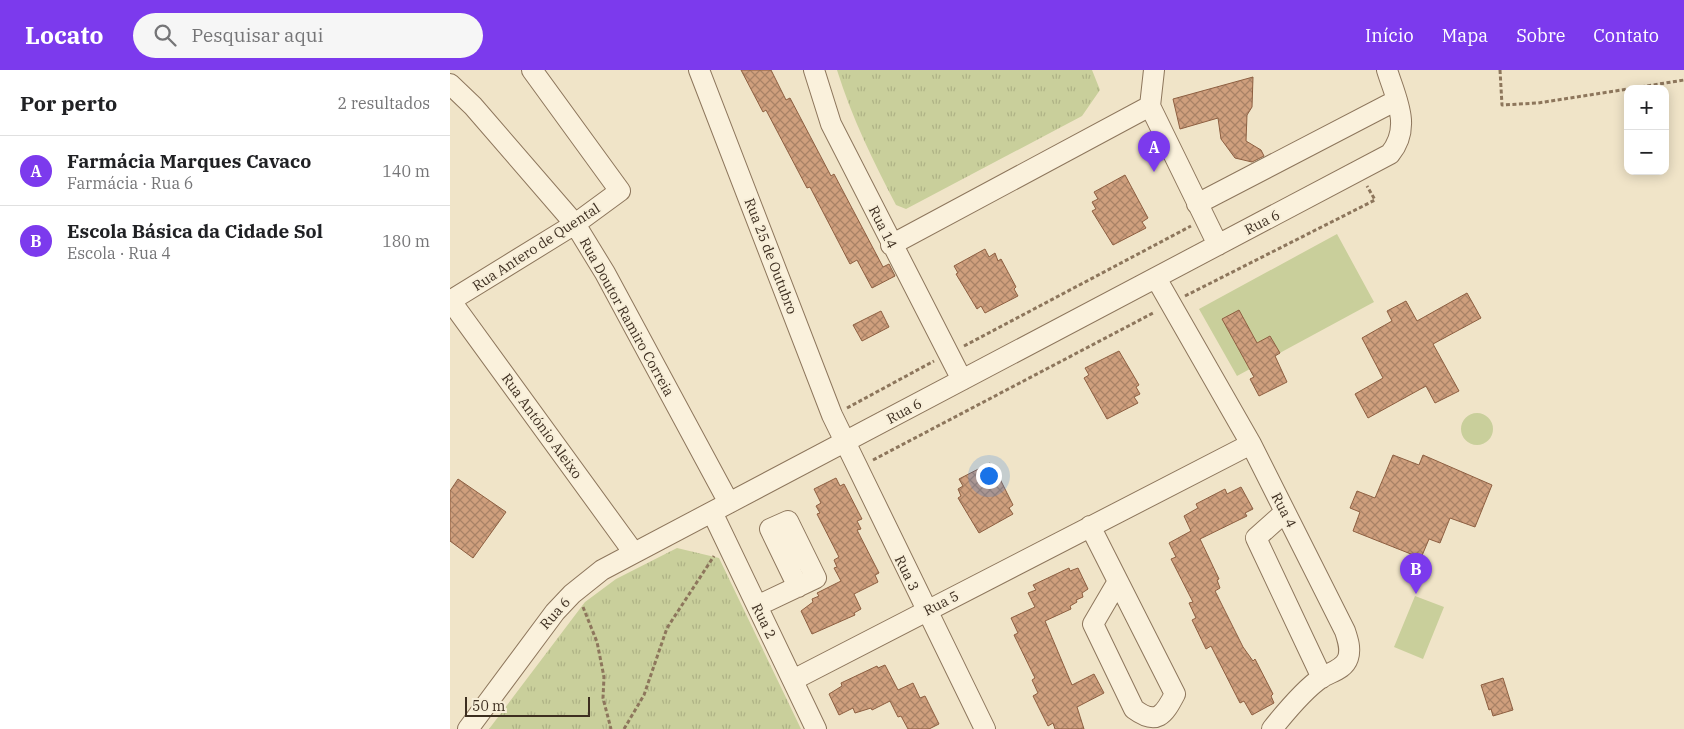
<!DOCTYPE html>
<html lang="pt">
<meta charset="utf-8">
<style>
:root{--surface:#fff;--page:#f6f6f6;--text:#202124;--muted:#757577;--line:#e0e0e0;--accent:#7c3aed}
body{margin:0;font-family:"IBM Plex Serif",serif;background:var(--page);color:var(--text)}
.controls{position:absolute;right:15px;top:15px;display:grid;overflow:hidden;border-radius:10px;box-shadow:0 2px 12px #0003}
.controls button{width:45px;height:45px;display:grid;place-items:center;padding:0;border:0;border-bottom:1px solid var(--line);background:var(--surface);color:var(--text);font:25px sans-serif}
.scale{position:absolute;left:15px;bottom:12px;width:125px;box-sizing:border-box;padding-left:5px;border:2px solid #3d2e20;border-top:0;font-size:14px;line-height:18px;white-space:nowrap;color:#3d2e20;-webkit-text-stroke:4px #f7eed8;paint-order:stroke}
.you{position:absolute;left:538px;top:405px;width:18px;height:18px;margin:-12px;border:4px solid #fff;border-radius:50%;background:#1a73e8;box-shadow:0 0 0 8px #1a73e833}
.badge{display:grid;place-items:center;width:32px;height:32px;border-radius:50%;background:var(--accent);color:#fff;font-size:16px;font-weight:700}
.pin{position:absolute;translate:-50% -41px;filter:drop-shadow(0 1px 2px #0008)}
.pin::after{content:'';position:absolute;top:26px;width:18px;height:15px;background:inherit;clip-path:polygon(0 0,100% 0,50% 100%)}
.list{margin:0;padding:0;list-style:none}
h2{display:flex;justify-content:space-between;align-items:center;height:65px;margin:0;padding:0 20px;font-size:21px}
h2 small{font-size:16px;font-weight:400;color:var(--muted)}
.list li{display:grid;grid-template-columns:32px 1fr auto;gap:15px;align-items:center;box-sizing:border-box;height:70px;padding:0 20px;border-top:1px solid var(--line)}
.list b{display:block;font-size:19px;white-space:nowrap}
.list p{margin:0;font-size:16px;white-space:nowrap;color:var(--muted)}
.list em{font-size:16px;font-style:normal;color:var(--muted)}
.icon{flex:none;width:28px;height:28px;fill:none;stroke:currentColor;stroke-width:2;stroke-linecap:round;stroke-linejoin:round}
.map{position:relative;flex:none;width:1234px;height:659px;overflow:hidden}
header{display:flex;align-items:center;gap:30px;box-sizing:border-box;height:70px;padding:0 25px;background:var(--accent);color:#fff}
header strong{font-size:24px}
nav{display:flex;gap:28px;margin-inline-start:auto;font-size:18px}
.search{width:350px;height:45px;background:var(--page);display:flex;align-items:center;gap:12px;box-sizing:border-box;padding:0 18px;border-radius:28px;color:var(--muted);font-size:19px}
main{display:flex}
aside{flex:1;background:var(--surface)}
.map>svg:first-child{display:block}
</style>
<header>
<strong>Locato</strong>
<div class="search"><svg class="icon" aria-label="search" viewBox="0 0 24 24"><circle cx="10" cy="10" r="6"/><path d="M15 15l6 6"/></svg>Pesquisar aqui</div>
<nav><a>Início</a><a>Mapa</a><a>Sobre</a><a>Contato</a></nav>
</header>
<main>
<aside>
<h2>Por perto<small>2 resultados</small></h2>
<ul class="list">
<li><span class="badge">A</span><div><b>Farmácia Marques Cavaco</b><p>Farmácia · Rua 6</p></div><em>140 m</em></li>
<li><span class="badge">B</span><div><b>Escola Básica da Cidade Sol</b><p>Escola · Rua 4</p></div><em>180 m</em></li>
</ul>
</aside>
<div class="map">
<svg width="1234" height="659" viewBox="0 0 1234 659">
<defs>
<pattern id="grass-tufts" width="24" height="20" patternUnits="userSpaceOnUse" patternTransform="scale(1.25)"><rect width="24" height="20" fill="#c9cf9b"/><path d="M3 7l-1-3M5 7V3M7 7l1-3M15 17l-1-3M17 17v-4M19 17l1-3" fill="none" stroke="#aeb285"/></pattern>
<pattern id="building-cross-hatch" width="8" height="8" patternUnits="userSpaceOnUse" patternTransform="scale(1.25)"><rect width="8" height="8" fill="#cf9f7d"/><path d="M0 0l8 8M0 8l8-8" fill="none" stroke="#a98266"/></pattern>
</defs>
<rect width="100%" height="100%" fill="#f0e4c8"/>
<path fill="url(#grass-tufts)" d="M387 0H642L650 20 632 46 456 139 446 135C423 91 402 48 387 0Z
M227 478 269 488 351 659H39L135 532 166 509Z"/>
<path fill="#c9cf9b" d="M887 164 924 232 787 306 749 239Z
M1011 359a16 16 0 1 1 32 0a16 16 0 1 1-32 0Z
M965 526 994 537 973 589 944 577Z"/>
<path fill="url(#building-cross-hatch)" stroke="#8d5f41" d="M291 0H321L336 30 340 28 381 106 384 104 433 197 439 194 445 206 422 218 407 190 400 194 360 117 357 118 316 40 313 42Z
M803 7 802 37 797 45 796 71 811 80 814 86 802 92 785 88 771 69 768 48 730 59 723 29Z
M675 105 698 148 692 152 696 158 663 175 642 141 646 139 642 132 648 129 644 122Z
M535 179 539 187 545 183 548 191 551 189 566 217 564 219 568 226 535 243 531 236 527 239 506 204 508 203 504 196Z
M1017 223 1031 248 983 274 1009 321 985 333 976 316 918 348 905 324 933 308 912 268 942 251 937 241 956 231 967 251Z
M789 240 807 273 820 266 830 283 825 286 837 312 809 326 800 309 804 307 772 249Z
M431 241 439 257 412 271 403 255Z
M669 281 689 315 686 317 690 324 684 327 688 333 657 349 634 308 639 305 635 298Z
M943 385 969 395 973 385 1042 415 1025 457 1000 448 990 473 979 469 971 488 903 461 910 442 900 438 907 421 925 428Z
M540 393 544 400 545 399 563 435 559 438 563 444 529 463 508 428 511 426 508 419 513 416 509 409Z
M386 408 390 416 394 414 412 449 407 451 411 459 407 460 429 503 425 505 428 512 404 524 411 539 404 543 405 545 362 564 351 541 363 532 362 529 369 526 367 523 391 511 384 498 387 497 384 490 389 487 367 444 370 443 366 436 371 433 364 419Z
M8 409 56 442 23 488 0 471V421Z
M791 417 803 439 795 443 797 446 750 469 769 509 767 510 770 518 765 521 793 577 803 591 805 589 823 624 821 626 824 633 802 645 794 631 790 633 761 576 756 579 742 550 746 548 739 533 743 532 721 489 726 487 719 473 741 461 734 446 748 438 746 434 775 419 777 424Z
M619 498 620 501 628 498 638 519 632 523 633 527 626 530 627 532 620 536 621 539 595 551 622 615 644 604 654 623 627 637 634 659H605L603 653 598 656 583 626 588 623 582 610 585 608 564 565 568 563 561 548 585 537 578 523 586 520 583 515Z
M435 595 448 620 463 613 470 628 475 626 489 654 479 659H458L451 646 448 647 440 631 422 640 421 638 405 643 403 638 389 645 379 624 392 616 391 613 427 596 428 598Z
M1053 608 1063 640 1043 646 1041 639 1039 640 1031 615Z"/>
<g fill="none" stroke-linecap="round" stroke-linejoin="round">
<g stroke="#8d765c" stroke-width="22">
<path id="minor" d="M249 0 382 345 535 659
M364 0 381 54 512 310
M704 0 700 36 768 175
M0 14 23 36 125 154 155 203 279 433
M747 134 947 30
M441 175 700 36
M706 208 801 374 895 561C898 570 901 579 898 588 894 600 880 602 871 608 855 619 834 644 822 659
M0 230 184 483
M0 231 125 154 170 121 82 0
M262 442 366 659
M835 442 806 468 872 608
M640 456 725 624C714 645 707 656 684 639L643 554 667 513
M307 536 366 508 338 451 320 459 348 517
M343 610 801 374
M18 659 105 542 122 524 152 500 940 84C962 57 946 29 937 0"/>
</g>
<path stroke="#8d765c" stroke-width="3" stroke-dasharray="4 2.5" stroke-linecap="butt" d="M1050 0 1052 35 1088 33 1178 19
M1178 19 1234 10
M735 226 925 130 917 116
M514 276 741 156
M397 338 484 291
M423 390 705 242
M133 537 147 572 154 607 153 628 161 659
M174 659 194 625 217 558 264 486"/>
<use href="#minor" stroke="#faf1dc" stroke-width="20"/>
</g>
<g text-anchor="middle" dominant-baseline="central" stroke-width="4" stroke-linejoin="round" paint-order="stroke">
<g font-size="14" fill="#3d2e20" stroke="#f7eed8">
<text transform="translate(812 152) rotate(-27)">Rua 6</text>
<text transform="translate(433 157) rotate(63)">Rua 14</text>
<text transform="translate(86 177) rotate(-33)">Rua Antero de Quental</text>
<text transform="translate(321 186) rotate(69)">Rua 25 de Outubro</text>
<text transform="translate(177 247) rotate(61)">Rua Doutor Ramiro Correia</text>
<text transform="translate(454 341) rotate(-28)">Rua 6</text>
<text transform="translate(92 356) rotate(54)">Rua António Aleixo</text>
<text transform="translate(834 440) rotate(63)">Rua 4</text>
<text transform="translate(457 503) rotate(64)">Rua 3</text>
<text transform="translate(491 533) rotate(-27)">Rua 5</text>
<text transform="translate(105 543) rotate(-48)">Rua 6</text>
<text transform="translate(314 551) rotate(64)">Rua 2</text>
</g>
</g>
</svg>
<div class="controls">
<button>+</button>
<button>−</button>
</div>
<div class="scale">50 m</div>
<div class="you"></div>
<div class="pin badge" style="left:704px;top:102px">A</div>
<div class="pin badge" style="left:966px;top:524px">B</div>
</div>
</main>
